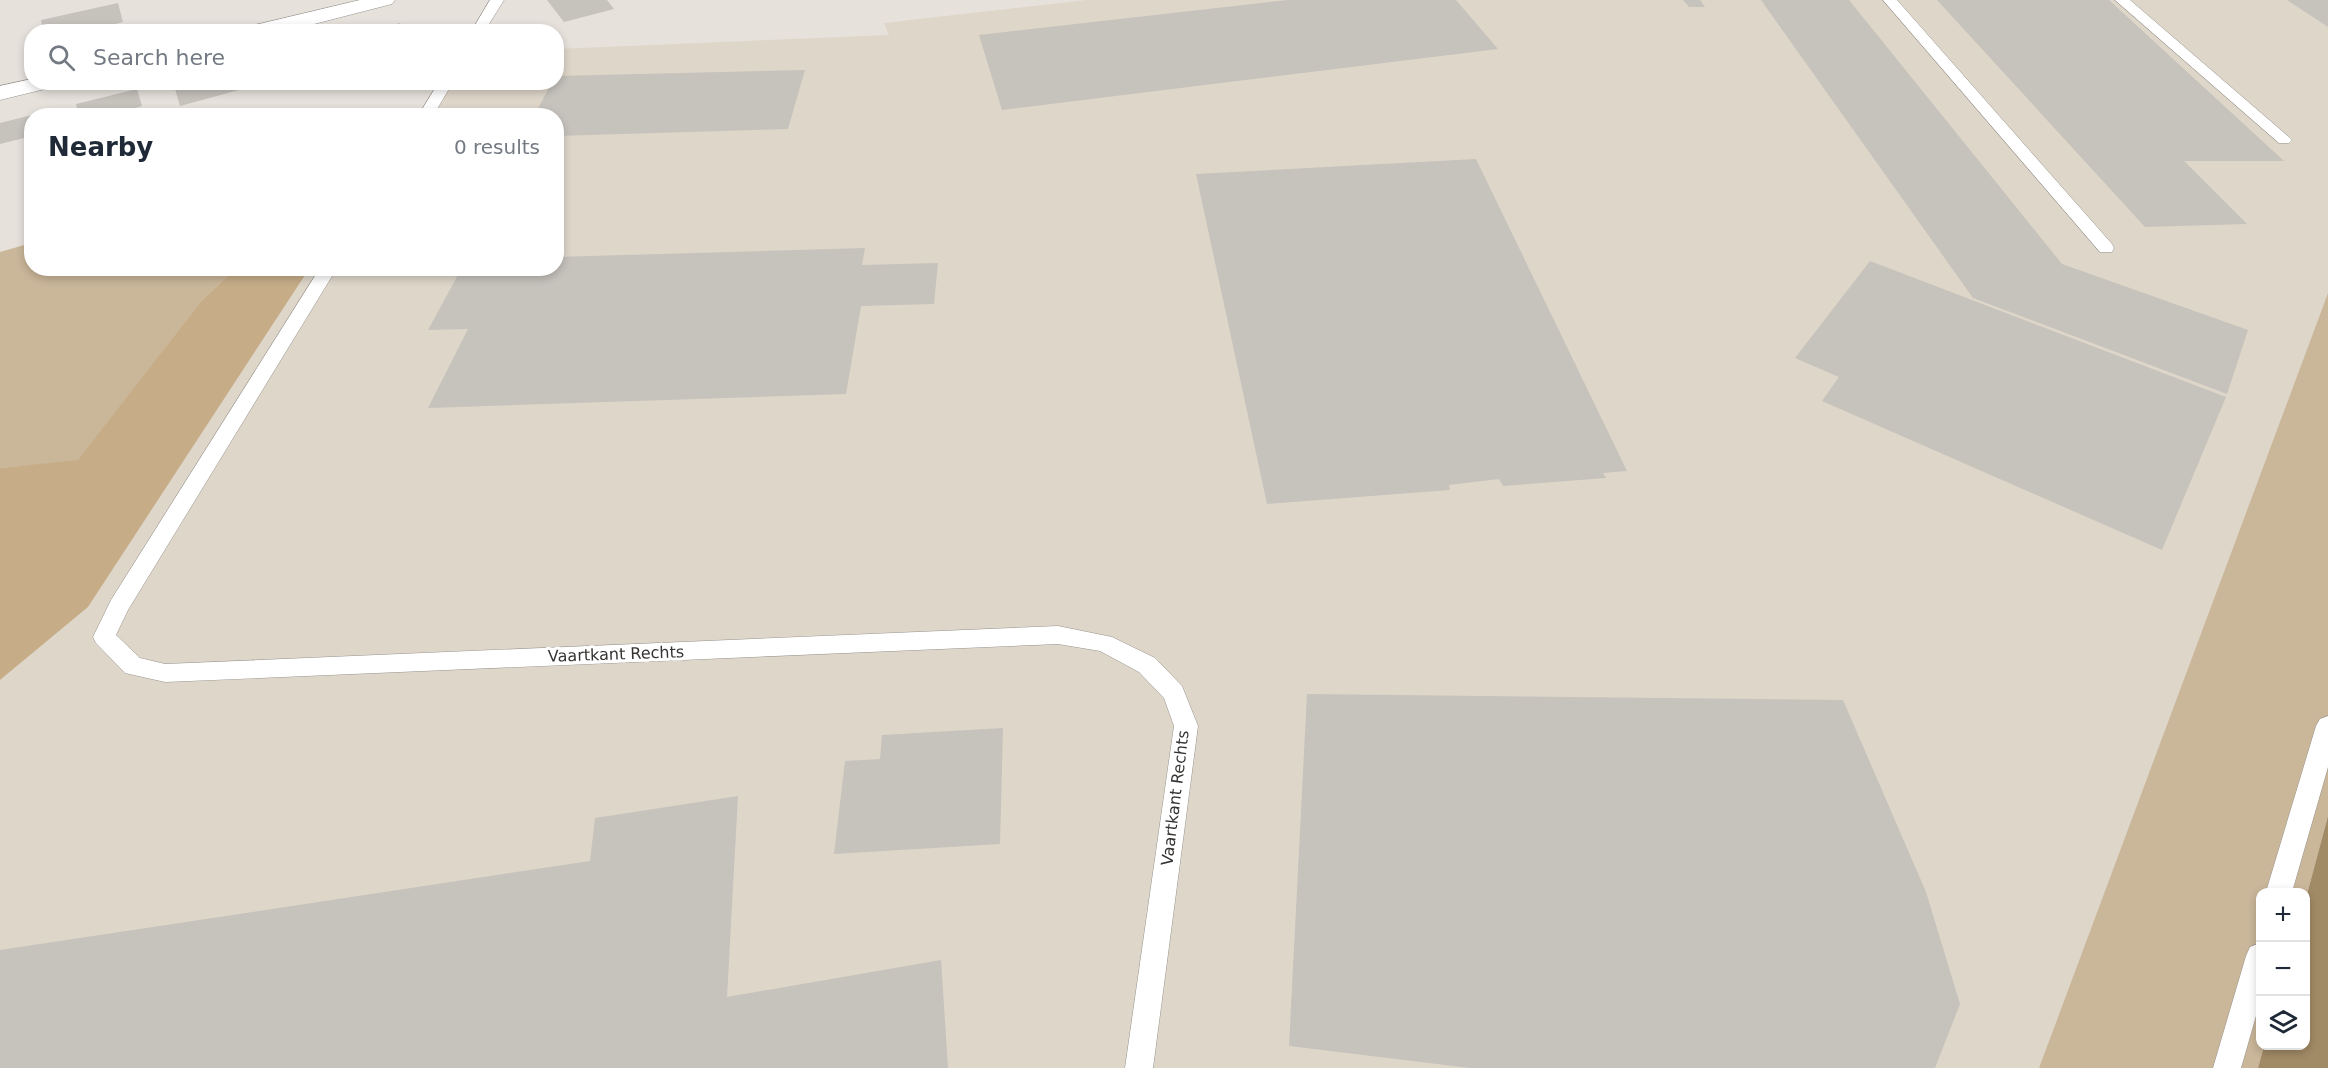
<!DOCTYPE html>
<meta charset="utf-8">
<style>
:root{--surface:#fff;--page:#f2f2f3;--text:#1f2937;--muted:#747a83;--line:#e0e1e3}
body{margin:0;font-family:"DejaVu Sans",sans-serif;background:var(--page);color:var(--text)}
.controls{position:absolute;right:18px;bottom:18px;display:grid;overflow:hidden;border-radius:12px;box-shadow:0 3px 9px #0003}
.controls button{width:54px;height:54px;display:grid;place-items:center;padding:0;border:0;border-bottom:2px solid var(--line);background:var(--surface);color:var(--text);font:30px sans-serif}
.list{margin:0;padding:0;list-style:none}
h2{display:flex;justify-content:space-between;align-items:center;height:78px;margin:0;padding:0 24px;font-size:26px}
h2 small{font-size:20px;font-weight:400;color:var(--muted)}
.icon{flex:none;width:33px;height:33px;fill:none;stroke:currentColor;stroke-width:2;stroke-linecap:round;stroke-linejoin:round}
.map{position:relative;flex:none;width:2328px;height:1068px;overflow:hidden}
.search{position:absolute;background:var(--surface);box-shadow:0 3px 9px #0003;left:24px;top:24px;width:540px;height:66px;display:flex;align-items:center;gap:15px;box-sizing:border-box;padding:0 21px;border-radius:24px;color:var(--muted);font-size:22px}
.panel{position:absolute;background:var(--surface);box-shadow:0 3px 9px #0003;left:24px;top:108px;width:540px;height:168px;border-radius:24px}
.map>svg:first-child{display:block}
</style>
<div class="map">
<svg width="2328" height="1068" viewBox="0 0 2328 1068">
<rect width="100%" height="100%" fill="#e6e1db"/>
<path fill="#ded6c9" d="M1086 0H2328V293L2039 1068H0V680L88 607 309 269 556 268V116L425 115 446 83 556 82 557 49 889 35 884 23Z"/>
<path fill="#cab699" d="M31 243 32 268 235 269 201 301 78 461 0 468V252Z
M2328 293V816L2306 898V892H2260V1046H2264L2258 1068H2039Z"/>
<path fill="#c6ad88" d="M235 269H309L88 607 0 680V468L78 460 201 301Z"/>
<path fill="#a18a66" d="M2328 816V1068H2258L2264 1046H2306V898Z"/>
<path fill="#c6c2bc" d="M547 0H607L614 9 564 22Z
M1288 0H1456L1498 49 1002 110 979 35Z
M1683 0H1700L1705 7H1689Z
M1761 0H1849L2062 264 2248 330 2227 394 1973 298Z
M1937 0H2109L2284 161H2184L2247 224 2145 227Z
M2287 0H2328V27Z
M118 3 123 22 83 32H43L41 20Z
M400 23 405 32H370V31Z
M805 70 788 129 556 136V116H534L552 82H556V76Z
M173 82H236L239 90 180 106Z
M137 89 142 106 108 116H79L76 104Z
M32 115V136L0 144V123Z
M1476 159 1627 471 1603 473 1606 478 1503 486 1499 479 1449 485 1450 490 1267 504 1196 174Z
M865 248 862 265 938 263 934 304 861 306 846 394 428 408 468 329 428 330 459 273 490 272 492 268H556V257Z
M1870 261 2226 397 2162 550 1822 401 1839 377 1795 358Z
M1307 694 1843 700 1926 892 1960 1004 1935 1068H1470L1289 1046Z
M1003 728 1000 844 834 854 845 761 880 759 882 735Z
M738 796 727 997 941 960 948 1068H0V950L590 861 595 818Z"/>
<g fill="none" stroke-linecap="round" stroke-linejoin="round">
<g stroke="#97938e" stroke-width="1">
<path id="lane" d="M490 0H504L484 32H471Z
M1883 0H1897L2112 244 2114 248 2112 252H2100Z
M2115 0H2130L2289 137 2292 140 2289 143H2279Z
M439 82H453L433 116H418Z
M320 268H337L128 610 116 635 140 658 165 664 1058 626 1112 637 1155 658 1182 686 1198 726 1153 1068H1125L1174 726 1164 698 1139 672 1100 651 1058 644 165 682 125 673 96 643 93 637 111 600Z
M2328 716V767L2292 892H2266L2316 726 2320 719Z
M2260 943V1002L2241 1068H2213L2246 956 2250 947Z"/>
</g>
<g stroke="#97938e" stroke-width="1">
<path id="street" d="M360 0H395L392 4 283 32H245L247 27Z
M32 79V82H56L53 87 0 100V86Z"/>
</g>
<use href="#lane" fill="#fff" fill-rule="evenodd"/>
<use href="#street" fill="#fff" fill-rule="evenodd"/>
</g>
<g text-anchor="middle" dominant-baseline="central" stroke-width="6" stroke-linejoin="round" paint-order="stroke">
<g font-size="16" fill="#353331" stroke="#fff">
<text transform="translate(616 654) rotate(-2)">Vaartkant Rechts</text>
<text transform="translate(1175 798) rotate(-83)">Vaartkant Rechts</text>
</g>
</g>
</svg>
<div class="controls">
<button>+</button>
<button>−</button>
<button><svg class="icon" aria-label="layers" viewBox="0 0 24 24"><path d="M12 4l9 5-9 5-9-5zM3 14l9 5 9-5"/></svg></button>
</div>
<div class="search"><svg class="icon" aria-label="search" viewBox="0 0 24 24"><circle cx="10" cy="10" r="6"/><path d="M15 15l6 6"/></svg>Search here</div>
<section class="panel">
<h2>Nearby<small>0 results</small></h2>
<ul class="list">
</ul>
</section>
</div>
